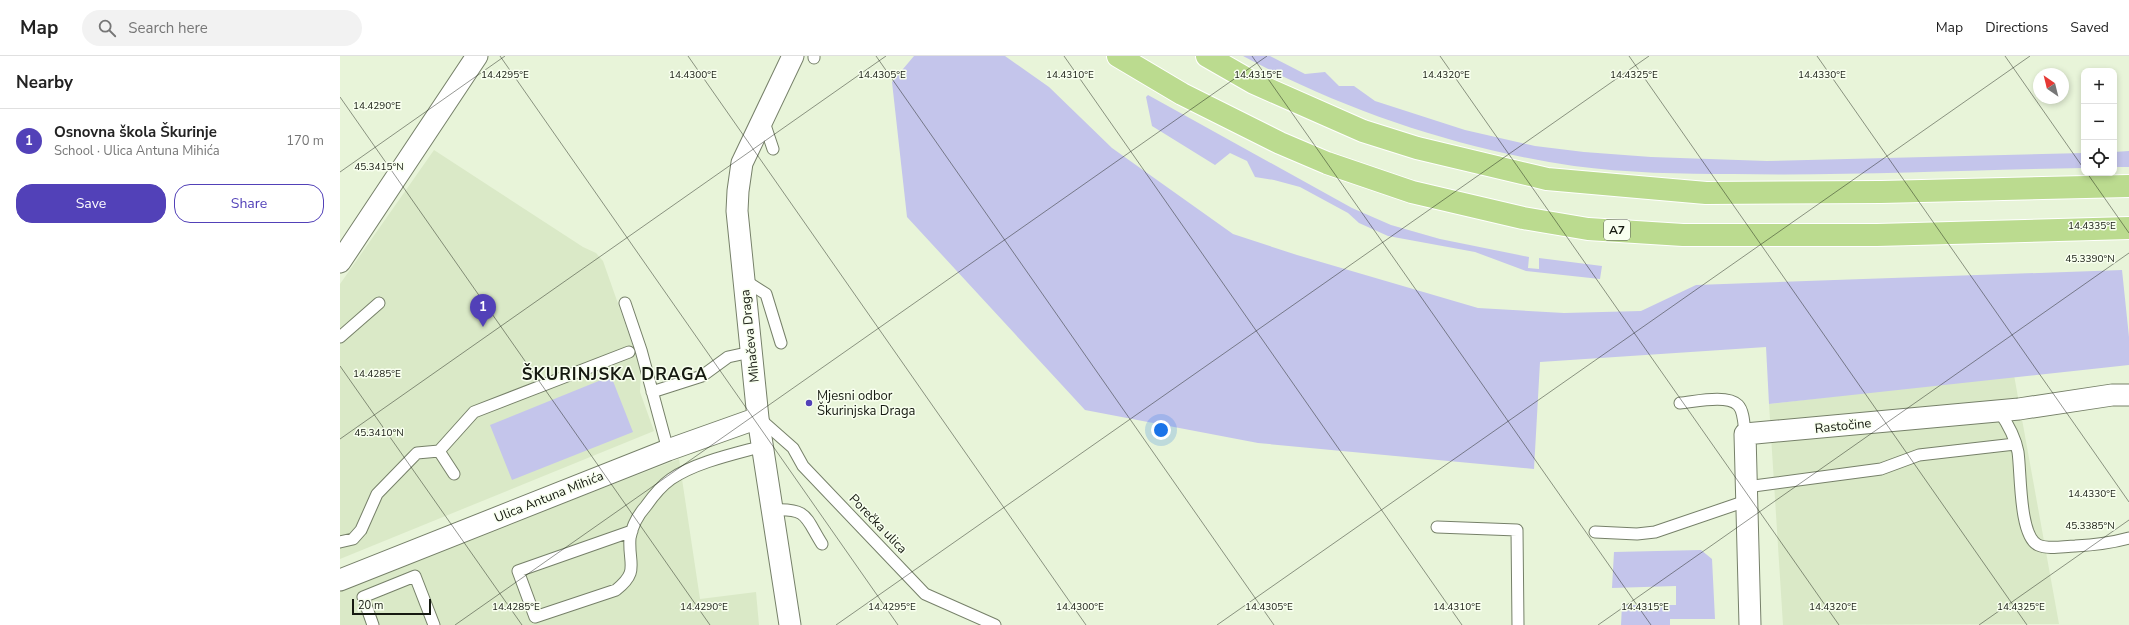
<!DOCTYPE html>
<meta charset="utf-8">
<style>
:root{--surface:#fff;--page:#f2f2f2;--text:#222;--muted:#767676;--line:#e0e0e0;--accent:#5241b8}
body{margin:0;font-family:"Nunito Sans",sans-serif;background:var(--page);color:var(--text)}
.controls{position:absolute;right:12px;top:12px;display:grid;overflow:hidden;border-radius:8px;box-shadow:0 2px 6px #0003}
.controls button{width:36px;height:36px;display:grid;place-items:center;padding:0;border:0;border-bottom:1px solid var(--line);background:var(--surface);color:var(--text);font:20px sans-serif}
.compass{position:absolute;left:1693px;top:12px;width:36px;height:36px;border-radius:50%;background:var(--surface);box-shadow:0 2px 6px #0003;rotate:325deg}
.scale{position:absolute;left:12px;bottom:10px;width:79px;box-sizing:border-box;padding-left:4px;border:2px solid #161a11;border-top:0;font-size:11px;line-height:14px;white-space:nowrap;color:#161a11;-webkit-text-stroke:3px #f8ffef;paint-order:stroke}
.you{position:absolute;left:821px;top:374px;width:14px;height:14px;margin:-10px;border:3px solid #fff;border-radius:50%;background:#1a73e8;box-shadow:0 0 0 6px #1a73e833}
.badge{display:grid;place-items:center;width:26px;height:26px;border-radius:50%;background:var(--accent);color:#fff;font-size:13px;font-weight:700}
.pin{position:absolute;translate:-50% -33px;filter:drop-shadow(0 1px 2px #0008)}
.pin::after{content:'';position:absolute;top:21px;width:14px;height:12px;background:inherit;clip-path:polygon(0 0,100% 0,50% 100%)}
.list{margin:0;padding:0;list-style:none}
h2{display:flex;justify-content:space-between;align-items:center;height:52px;margin:0;padding:0 16px;font-size:17px}
h2 small{font-size:13px;font-weight:400;color:var(--muted)}
.list li{display:grid;grid-template-columns:26px 1fr auto;gap:12px;align-items:center;box-sizing:border-box;height:64px;padding:0 16px;border-top:1px solid var(--line)}
.list b{display:block;font-size:15px;white-space:nowrap}
.list p{margin:0;font-size:13px;white-space:nowrap;color:var(--muted)}
.list em{font-size:13px;font-style:normal;color:var(--muted)}
.actions{display:flex;gap:8px;padding:12px 16px}
.actions a{flex:1;padding:9px 0;border:1px solid var(--accent);border-radius:16px;text-align:center;font-size:14px;color:var(--accent)}
.actions .main{background:var(--accent);color:#fff}
.icon{flex:none;width:22px;height:22px;fill:none;stroke:currentColor;stroke-width:2;stroke-linecap:round;stroke-linejoin:round}
.map{position:relative;flex:none;width:1789px;height:569px;overflow:hidden}
header{display:flex;align-items:center;gap:24px;box-sizing:border-box;height:56px;padding:0 20px;background:var(--surface);border-bottom:1px solid var(--line)}
header strong{font-size:19px}
nav{display:flex;gap:22px;margin-inline-start:auto;font-size:14px}
.search{width:280px;height:36px;background:var(--page);display:flex;align-items:center;gap:10px;box-sizing:border-box;padding:0 14px;border-radius:22px;color:var(--muted);font-size:15px}
main{display:flex}
aside{flex:1;background:var(--surface)}
.map>svg:first-child{display:block}
</style>
<header>
<strong>Map</strong>
<div class="search"><svg class="icon" aria-label="search" viewBox="0 0 24 24"><circle cx="10" cy="10" r="6"/><path d="M15 15l6 6"/></svg>Search here</div>
<nav><a>Map</a><a>Directions</a><a>Saved</a></nav>
</header>
<main>
<aside>
<h2>Nearby<small></small></h2>
<ul class="list">
<li><span class="badge">1</span><div><b>Osnovna škola Škurinje</b><p>School · Ulica Antuna Mihića</p></div><em>170 m</em></li>
</ul>
<div class="actions"><a class="main">Save</a><a>Share</a></div>
</aside>
<div class="map">
<svg width="1789" height="569" viewBox="0 0 1789 569">
<rect width="100%" height="100%" fill="#e8f4d9"/>
<path fill="#dae9c7" d="M94 94 243 191 256 197 263 205 301 313 300 336 314 375 0 503V228Z
M1674 319 1719 568 1443 569 1429 348Z
M339 403 360 543 416 536 419 569H0V533Z"/>
<path fill="#c4c5eb" d="M574 0H665L709 31 772 92 893 178 957 199 1138 252 1224 257 1301 255 1356 229 1782 214 1789 281V309L1429 348 1426 291 1200 306 1194 413 918 387 745 354 567 161 552 26Z
M903 0H930L965 18 985 16 999 30H1014L1035 45 1125 74 1195 90 1244 96 1311 101 1427 105 1744 97V112C1627 114 1510 120 1394 118 1341 118 1286 117 1234 110 1119 93 1005 55 903 0Z
M808 39 1012 152 1051 169 1100 183 1189 201 1188 212 1199 213V202L1262 210 1260 223 1186 215 1135 196 1048 180 1019 167 1008 157 960 131 934 124 915 121 907 105 890 97 875 109 812 70 806 41Z
M1789 95V111H1774V96Z
M271 320 293 376 172 424 150 369Z
M1361 494 1372 503 1375 563H1330V569H1281L1282 549H1336V530L1272 532 1274 496Z"/>
<g fill="none" stroke-linecap="round" stroke-linejoin="round">
<g stroke="#768069" stroke-width="13">
<path id="lane" d="M474 2V0
M421 65 426 72 433 93
M404 224 426 238 441 287
M285 247 301 294 328 394
M0 281 39 247
M312 336 362 320 388 301 411 296
M1340 347C1354 346 1387 338 1398 349 1404 355 1404 370 1405 378
M1659 355C1668 368 1675 380 1678 396 1681 416 1679 480 1698 489 1709 494 1724 490 1735 490 1753 489 1771 487 1789 482
M419 362 453 392 463 410 585 538 655 569
M99 395 134 356 289 296
M1406 431 1541 413 1579 399 1675 388
M433 454C468 452 465 461 482 488
M1097 471 1177 474 1178 569
M292 475 178 515 195 561 276 534C300 515 288 508 290 482 292 470 298 459 306 450 313 440 321 430 331 423 356 406 394 398 423 390
M1255 476 1297 478 1315 476 1406 445
M0 486 13 483 21 474 37 438 73 401 77 397 99 395 114 418
M33 569 23 541 75 520 94 569"/>
</g>
<g stroke="#768069" stroke-width="23">
<path id="street" d="M0 206 137 0
M0 524 328 394 418 362
M450 569 418 362 397 155 398 135 402 107 453 0
M1410 569 1405 378 1679 353 1772 339H1789"/>
</g>
<g stroke="#fff" stroke-width="24">
<path id="highway" d="M778 0 842 38 940 87 987 107 1072 136 1183 162 1248 173 1343 179H1537L1789 172
M867 0 914 27 1023 75 1077 92 1207 123 1366 137 1541 136 1789 130"/>
</g>
<use href="#lane" stroke="#fff" stroke-width="11"/>
<use href="#street" stroke="#fff" stroke-width="21"/>
<use href="#highway" stroke="#bbdb8f" stroke-width="22"/>
</g>
<path fill="none" stroke="#161a11" stroke-width="1" stroke-opacity="0.45" d="M160 0 558 569M348 0 746 569M536 0 934 569M724 0 1122 569M912 0 1311 569M1100 0 1499 569M1289 0 1687 569M1477 0 1789 446M1665 0 1744 113M0 41 370 569M0 116 165 0M1747 117 1789 177M0 310 182 569M0 383 546 0M115 569 927 0M496 569 1309 0M877 569 1690 0M1258 569 1789 197M1639 569 1789 464"/>
<circle fill="#5241b8" stroke="#f8ffef" stroke-width="1.5" cx="469" cy="347" r="4"/>
<g text-anchor="middle" dominant-baseline="central" stroke-width="3" stroke-linejoin="round" paint-order="stroke">
<rect fill="#f8ffef" stroke="#5a5f54" stroke-width="1" x="1264" y="164" width="26" height="20" rx="3"/>
<g font-size="12" font-weight="bold" fill="#161a11">
<text x="1277" y="174">A7</text>
</g>
<g font-size="13" fill="#161a11" stroke="#f8ffef">
<text transform="translate(410 280) rotate(-96)">Mihačeva Draga</text>
<text transform="translate(1503 370) rotate(-6)">Rastočine</text>
<text transform="translate(209 441) rotate(-22)">Ulica Antuna Mihića</text>
<text transform="translate(538 468) rotate(46)">Porečka ulica</text>
</g>
<g font-size="13" fill="#161a11" stroke="#f8ffef" text-anchor="start">
<text x="477" y="340">Mjesni odbor<tspan x="477" dy="15">Škurinjska Draga</tspan></text>
</g>
<g font-size="17" font-weight="bold" letter-spacing="1" fill="#161a11" stroke="#f8ffef">
<text x="275" y="318">ŠKURINJSKA DRAGA</text>
</g>
</g>
<g font-size="10" text-anchor="middle" fill="#161a11" stroke="#f8ffef" stroke-width="3" stroke-linejoin="round" paint-order="stroke">
<text x="165" y="22">14.4295°E</text>
<text x="353" y="22">14.4300°E</text>
<text x="730" y="22">14.4310°E</text>
<text x="1482" y="22">14.4330°E</text>
<text x="542" y="22">14.4305°E</text>
<text x="918" y="22">14.4315°E</text>
<text x="1106" y="22">14.4320°E</text>
<text x="1294" y="22">14.4325°E</text>
<text x="37" y="53">14.4290°E</text>
<text x="39" y="114">45.3415°N</text>
<text x="1752" y="173">14.4335°E</text>
<text x="1750" y="206">45.3390°N</text>
<text x="37" y="321">14.4285°E</text>
<text x="39" y="380">45.3410°N</text>
<text x="1752" y="441">14.4330°E</text>
<text x="1750" y="473">45.3385°N</text>
<text x="176" y="554">14.4285°E</text>
<text x="364" y="554">14.4290°E</text>
<text x="552" y="554">14.4295°E</text>
<text x="740" y="554">14.4300°E</text>
<text x="929" y="554">14.4305°E</text>
<text x="1117" y="554">14.4310°E</text>
<text x="1305" y="554">14.4315°E</text>
<text x="1493" y="554">14.4320°E</text>
<text x="1681" y="554">14.4325°E</text>
</g>
</svg>
<div class="controls">
<button>+</button>
<button>−</button>
<button><svg class="icon" aria-label="locate" viewBox="0 0 24 24"><circle cx="12" cy="12" r="6"/><path d="M12 2v4M12 18v4M2 12h4M18 12h4"/></svg></button>
</div>
<svg class="compass" viewBox="-18 -18 36 36"><path d="M0-13l5 13h-10z" fill="#e53935"/><path d="M0 13l5-13h-10z" fill="#767676"/></svg>
<div class="scale">20 m</div>
<div class="you"></div>
<div class="pin badge" style="left:143px;top:271px">1</div>
</div>
</main>
